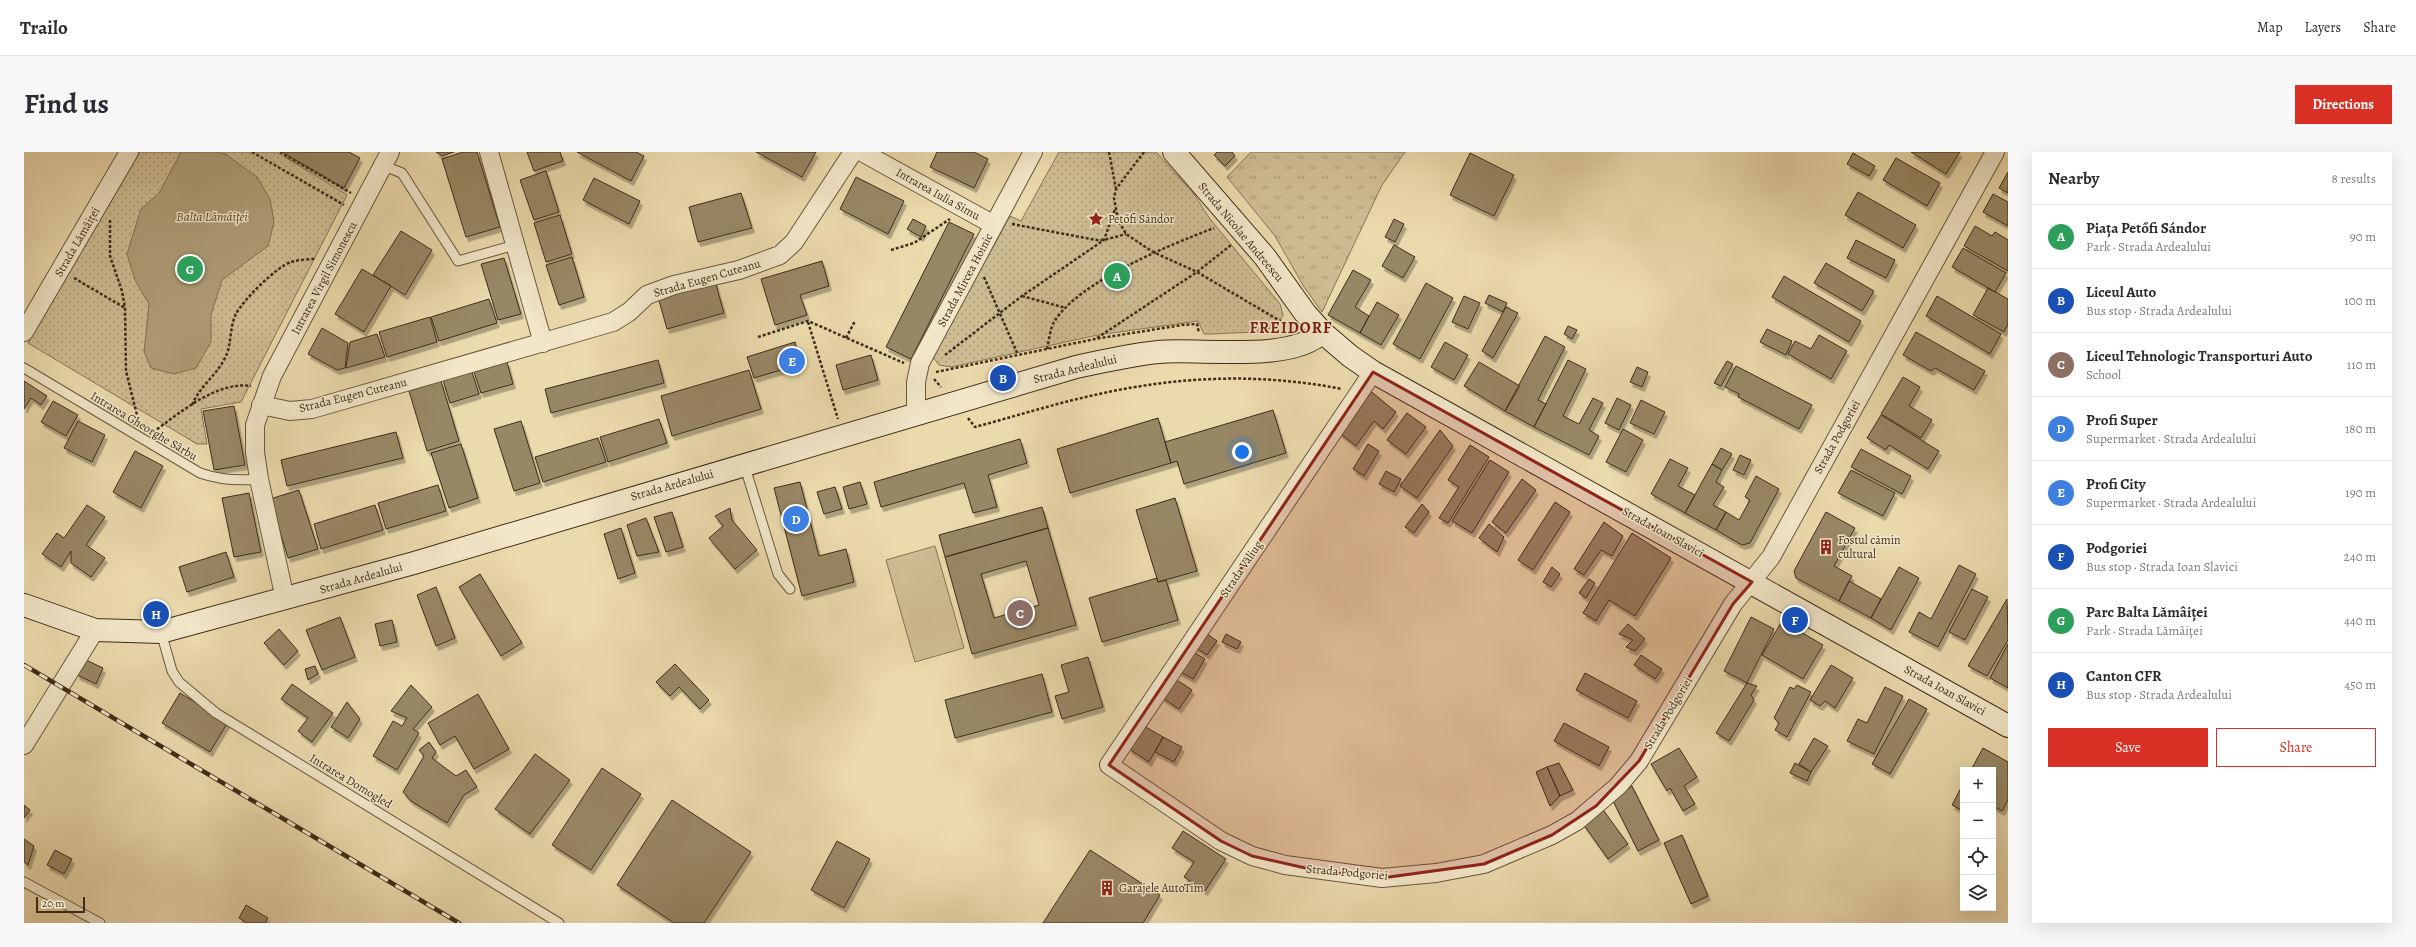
<!DOCTYPE html>
<meta charset="utf-8">
<style>
:root{--surface:#fff;--page:#f7f7f7;--text:#2b2b33;--muted:#7c7c81;--line:#e1e1e2;--accent:#d93025}
body{margin:0;font-family:Alegreya,serif;background:var(--page);color:var(--text)}
.controls{position:absolute;right:12px;bottom:12px;display:grid;overflow:hidden;border-radius:0px;box-shadow:0 4px 16px #0002}
.controls button{width:36px;height:36px;display:grid;place-items:center;padding:0;border:0;border-bottom:1px solid var(--line);background:var(--surface);color:var(--text);font:20px sans-serif}
.scale{position:absolute;left:12px;bottom:10px;width:49px;box-sizing:border-box;padding-left:4px;border:2px solid #3e2d19;border-top:0;font-size:11px;line-height:14px;white-space:nowrap;color:#3e2d19;-webkit-text-stroke:3px #f2e7c9;paint-order:stroke}
.you{position:absolute;left:1218px;top:300px;width:14px;height:14px;margin:-10px;border:3px solid #fff;border-radius:50%;background:#1a73e8;box-shadow:0 0 0 6px #1a73e833}
.badge{display:grid;place-items:center;width:26px;height:26px;border-radius:50%;background:var(--accent);color:#fff;font-size:13px;font-weight:700}
.pin{position:absolute;translate:-50% -50%;border:2px solid #fff;box-shadow:0 1px 4px #0006}
.list{margin:0;padding:0;list-style:none}
h2{display:flex;justify-content:space-between;align-items:center;height:52px;margin:0;padding:0 16px;font-size:17px}
h2 small{font-size:13px;font-weight:400;color:var(--muted)}
.list li{display:grid;grid-template-columns:26px 1fr auto;gap:12px;align-items:center;box-sizing:border-box;height:64px;padding:0 16px;border-top:1px solid var(--line)}
.list b{display:block;font-size:15px;white-space:nowrap}
.list p{margin:0;font-size:13px;white-space:nowrap;color:var(--muted)}
.list em{font-size:13px;font-style:normal;color:var(--muted)}
.actions{display:flex;gap:8px;padding:12px 16px}
.actions a{flex:1;padding:9px 0;border:1px solid var(--accent);border-radius:0px;text-align:center;font-size:14px;color:var(--accent)}
.actions .main{background:var(--accent);color:#fff}
.icon{flex:none;width:22px;height:22px;fill:none;stroke:currentColor;stroke-width:2;stroke-linecap:round;stroke-linejoin:round}
.map{position:relative;flex:none;width:1984px;height:771px;overflow:hidden;border-radius:0px}
header{display:flex;align-items:center;gap:24px;box-sizing:border-box;height:56px;padding:0 20px;background:var(--surface);border-bottom:1px solid var(--line)}
header strong{font-size:19px}
nav{display:flex;gap:22px;margin-inline-start:auto;font-size:14px}
.intro{display:flex;align-items:center;justify-content:space-between;box-sizing:border-box;height:96px;padding:0 24px}
h1{margin:0;font-size:28px}
.button{padding:10px 18px;border-radius:0px;background:var(--accent);color:#fff;font-size:14px;font-weight:700}
main{display:flex;gap:24px;padding:0 24px}
aside{flex:1;background:var(--surface);border-radius:0px;box-shadow:0 4px 16px #0002}
.map>svg:first-child{display:block}
</style>
<header>
<strong>Trailo</strong>
<nav><a>Map</a><a>Layers</a><a>Share</a></nav>
</header>
<div class="intro"><h1>Find us</h1><a class="button">Directions</a></div>
<main>
<div class="map">
<svg width="1984" height="771" viewBox="0 0 1984 771">
<defs>
<pattern id="grass-tufts" width="24" height="20" patternUnits="userSpaceOnUse"><rect width="24" height="20" fill="#cebd93"/><path d="M3 7l-1-3M5 7V3M7 7l1-3M15 17l-1-3M17 17v-4M19 17l1-3" fill="none" stroke="#a99a77"/></pattern>
<pattern id="park-dots" width="8" height="8" patternUnits="userSpaceOnUse"><rect width="8" height="8" fill="#cebd93"/><path d="M2 2h.1M6 6h.1" fill="none" stroke="#a99a77" stroke-width="1.8" stroke-linecap="round"/></pattern>
<filter id="shadow"><feDropShadow dx="2.5" dy="4.5" stdDeviation="0" flood-color="#0004"/></filter>
</defs>
<rect width="100%" height="100%" fill="#ebdaac"/>
<filter id="stains"><feTurbulence type="fractalNoise" baseFrequency=".005" numOctaves="4"/><feColorMatrix values="0 0 0 0 .2 0 0 0 0 .09 0 0 0 0 .02 0 0 0 .5 -.17"/></filter>
<radialGradient id="worn" r=".72"><stop offset=".6" stop-color="#630" stop-opacity="0"/><stop offset="1" stop-color="#630" stop-opacity=".3"/></radialGradient>
<path fill="url(#grass-tufts)" stroke="#867556" d="M1227 0H1381L1358 33 1298 160 1280 135 1251 84 1203 25Z"/>
<path fill="url(#park-dots)" stroke="#867556" d="M116 0H253L323 43 217 250 177 257 183 292H173L4 191Z
M1035 0H1132L1170 42 1186 67 1256 152 1259 163 1253 174 1233 180 1186 182H1180L1174 169 1074 183 927 215 915 213 909 205 986 64 997 69Z"/>
<path fill="#cebd93" stroke="#867556" d="M911 394 940 496 891 510 862 408Z"/>
<path fill="#b09f7a" stroke="#827153" d="M157 0H193L203 3 233 25 246 47 250 70 244 94 198 128 187 163V190L172 216 150 222 127 216 120 200 125 152 111 128 103 102 117 57 135 41Z"/>
<path fill="#988765" stroke="#3e2d19" fill-rule="evenodd" filter="url(#shadow)" d="M258 0H325L336 6 320 36Z
M412 0H430L418 4Z
M439 0H453L476 75 442 85 418 7Z
M503 0H536L539 9 510 19Z
M553 0H612L620 4 607 29Z
M732 0H792L778 25Z
M913 0H950L964 7 950 36 906 15Z
M1193 0H1208L1211 4 1201 14 1190 3Z
M1887 0H1936L1922 22Z
M1446 1 1490 23 1470 64 1426 43Z
M1829 1 1851 14 1845 24 1823 12Z
M1872 6 1916 31 1903 54 1859 28Z
M522 19 535 60 510 68 496 28Z
M1984 20V41L1975 36Z
M832 25 880 49 864 82 816 57Z
M570 26 616 49 605 72 559 48Z
M1834 40 1892 73 1879 96 1821 63Z
M717 41 728 76 674 90 665 55Z
M1969 42 1984 50V74L1959 60Z
M536 63 548 102 522 110 510 71Z
M889 67 902 74 897 85 883 77Z
M1370 67 1380 72 1371 90 1361 85Z
M925 70 950 82 887 207 862 195Z
M1951 74 1968 84 1971 80 1984 88V119L1940 94Z
M377 79 408 98 381 143 349 123Z
M1832 88 1871 108 1862 126 1823 106Z
M1370 93 1391 105 1379 126 1358 114Z
M1939 96 1982 121 1971 140 1928 115Z
M548 105 560 145 535 153 522 113Z
M480 106 497 162 474 168 457 112Z
M798 109 805 134 776 143 783 163 751 173 737 127Z
M1802 111 1850 139 1838 159 1790 131Z
M338 117 367 134 340 180 311 162Z
M1329 118 1347 128 1331 155 1345 164 1336 181 1304 163Z
M1760 124 1837 169 1825 190 1748 145Z
M691 129 700 161 643 177 634 145Z
M1402 131 1429 146 1396 207 1369 192Z
M1964 136 1984 147V172L1980 180 1949 163Z
M1465 143 1483 151 1479 160 1461 151Z
M1440 144 1456 151 1444 177 1428 170Z
M1913 144 1977 182 1966 202 1902 164Z
M465 147 473 171 415 189 407 165Z
M1353 150 1375 163 1357 193 1336 181Z
M1482 155 1494 161 1469 206 1458 199Z
M406 165 413 190 363 205 355 180Z
M1544 174 1553 178 1548 187 1540 182Z
M298 176 324 191 321 216 313 218 284 202Z
M1743 177 1768 189 1762 203 1736 190Z
M1892 180 1961 219 1950 238 1911 216 1907 219 1879 203Z
M353 182 361 205 322 216 326 190Z
M1795 183 1823 199 1807 227 1764 202 1771 189 1787 197Z
M1521 184 1541 195 1514 248 1522 252 1510 275 1481 259Z
M771 190 777 212 730 226 723 205Z
M1421 190 1444 203 1430 228 1407 215Z
M847 203 854 228 819 238 812 213Z
M634 208 640 231 527 261 521 237Z
M1544 208 1562 217 1539 264 1555 272 1569 246 1579 251 1565 278 1575 284 1565 303 1510 275Z
M1703 209 1709 212 1697 234 1690 231Z
M483 210 489 232 457 241 450 220Z
M1455 210 1496 234 1481 259 1440 234Z
M1712 214 1788 253 1775 277 1714 245 1715 242 1701 235Z
M1613 215 1624 220 1618 235 1606 230Z
M725 218 737 257 648 284 637 244Z
M448 220 455 242 426 251 419 228Z
M1879 225 1896 235 1885 254 1908 268 1897 286 1857 262Z
M0 229 23 244 17 253 7 246 0 257Z
M417 229 435 289 403 299 385 239Z
M1344 237 1372 260 1359 277 1350 269 1332 294 1313 279Z
M1593 246 1607 253 1595 278 1581 271Z
M1617 248 1641 260 1630 282 1606 271Z
M29 249 54 263 42 284 17 270Z
M210 254 221 313 190 318 179 259Z
M1249 258 1262 301 1160 332 1153 309 1147 311 1141 290Z
M1383 261 1402 275 1382 302 1363 288Z
M1857 263 1915 299 1904 317 1865 293 1862 298 1843 286Z
M1134 266 1147 311 1046 341 1033 297Z
M635 267 643 291 584 310 576 285Z
M54 269 81 283 68 310 40 296Z
M497 269 516 331 490 339 470 277Z
M1599 277 1619 288 1602 320 1582 310Z
M1416 278 1429 294 1393 346 1376 334Z
M372 280 379 306 263 334 257 308Z
M574 286 582 310 519 330 511 305Z
M996 287 1003 311 964 323 973 355 949 361 940 331 857 355 850 330Z
M437 292 454 346 425 356 407 301Z
M1344 292 1355 299 1340 324 1329 317Z
M1446 293 1465 305 1424 371 1415 366 1435 335 1424 328Z
M1697 296 1708 302 1698 318 1688 312Z
M1837 297 1887 324 1878 342 1827 315Z
M111 299 139 314 117 356 89 340Z
M1716 303 1727 308 1720 323 1709 318Z
M1646 307 1664 316 1654 334 1671 343 1661 361 1627 342Z
M1466 308 1485 320 1448 381 1428 369Z
M1688 312 1698 318 1692 330 1700 335 1689 353 1702 360 1692 378 1661 361Z
M1827 318 1871 341 1859 364 1814 341Z
M1362 319 1377 327 1370 340 1355 332Z
M1732 324 1755 337 1726 391 1718 393 1692 378 1702 360 1715 368 1726 348 1721 345Z
M1498 327 1512 338 1482 381 1468 370Z
M776 330 795 404 822 397 830 430 778 444 750 336Z
M836 330 843 352 825 357 819 335Z
M414 333 422 359 362 377 354 351Z
M811 335 818 357 800 362 793 340Z
M275 338 294 397 264 406 246 347Z
M225 341 237 400 210 405 198 346Z
M1151 346 1173 419 1134 430 1112 358Z
M1531 350 1546 360 1509 418 1494 408Z
M1398 352 1405 360 1390 381 1381 375Z
M63 353 81 365 62 393 81 406 67 425 47 411V399L37 415 18 402 33 381 40 386Z
M351 353 359 378 297 397 290 372Z
M1018 355 1024 376 921 405 915 383Z
M706 356 708 368 733 398 711 417 685 386 699 374 691 364Z
M648 360 659 395 642 400 630 365Z
M1802 360 1831 376 1810 414 1828 424 1815 449 1772 426 1770 419Z
M622 366 635 400 613 404 603 373Z
M1580 370 1599 384 1588 404 1577 398 1560 423 1550 417Z
M1465 372 1480 385 1473 400 1455 386Z
M597 376 611 421 594 427 580 382Z
M1024 376 1052 473 948 502 921 405ZM1002 409 1015 453 970 466 957 422Z
M1608 381 1647 406 1611 464 1585 448 1572 469 1559 461Z
M202 400 210 425 163 440 155 415Z
M1935 413 1952 422 1914 495 1885 480 1895 460 1907 467Z
M1528 415 1536 422 1527 435 1519 430Z
M1875 415 1895 426 1867 478 1847 466Z
M456 422 498 491 477 504 435 435Z
M1133 426 1134 430 1142 428 1154 468 1078 490 1065 446Z
M1565 427 1571 431 1562 446 1555 441Z
M1825 429 1857 447 1847 466 1815 449Z
M412 435 431 486 412 494 393 443Z
M1948 437 1964 445 1941 488 1925 480Z
M1983 447 1984 488 1963 524 1944 514Z
M316 465 331 505 298 518 282 478Z
M1727 465 1750 477 1723 531 1700 519Z
M368 468 373 490 356 494 351 472Z
M1758 469 1799 493 1779 527 1738 503Z
M1604 472 1621 487 1611 499 1602 495 1609 488 1595 482Z
M255 477 274 499 260 513 240 491Z
M1179 479 1193 489 1183 503 1169 494Z
M1202 482 1217 490 1213 497 1198 490Z
M1984 492V536L1966 526Z
M1166 498 1181 507 1169 527 1154 519Z
M1617 503 1638 517 1631 527 1610 513Z
M1064 505 1079 555 1038 567 1031 544 1045 540 1037 513Z
M60 507 79 516 72 532 53 523Z
M651 512 685 548 676 557 655 535 646 544 632 530Z
M1807 513 1829 526 1811 556 1801 549 1796 554 1786 548Z
M291 514 294 522 284 528 281 517Z
M1561 521 1613 549 1604 566 1552 538Z
M1018 522 1028 560 931 586 921 548Z
M1150 526 1168 538 1155 557 1137 545Z
M1723 531 1733 534 1727 543 1730 548 1705 589 1692 581Z
M268 532 309 561 288 590 274 579 284 566 257 547Z
M387 533 408 555 389 577 395 581 373 618 349 604 369 569 378 574 383 566 367 559Z
M1773 533 1787 540 1763 585 1751 578 1755 571 1750 566 1766 535 1770 537Z
M1861 535 1879 544 1850 602 1823 589 1834 567 1843 571Z
M156 541 204 570 186 600 138 571Z
M454 542 485 597 450 617 431 584 416 593 404 571Z
M1885 547 1903 557 1866 622 1848 612Z
M323 550 336 567 324 586 307 575Z
M1540 571 1585 595 1575 614 1530 589Z
M1120 574 1139 585 1125 610 1105 597Z
M1139 585 1158 595 1150 610 1131 600Z
M1790 586 1804 594 1787 620 1775 612Z
M405 590 412 600 408 606 432 624 442 618 453 635 440 643 423 671 387 649 379 640 400 604 395 598Z
M1655 596 1673 625 1660 634 1671 652 1659 659 1646 636 1643 639 1627 612Z
M1959 596 1984 610V648L1978 659 1969 654V634L1972 627 1969 625V618H1947Z
M511 602 546 628 506 682 471 657Z
M1535 611 1549 638 1536 644 1523 615Z
M1771 611 1787 620 1783 629 1766 621Z
M1523 615 1536 644 1526 654 1512 620Z
M578 616 617 642 567 718 528 693Z
M1939 632V659L1928 653Z
M1608 634 1635 688 1614 699 1587 645Z
M648 648 727 700 680 771H650L593 733Z
M0 653 6 658 0 666Z
M1577 655 1604 692 1584 707 1557 669Z
M1159 679 1202 707 1181 739 1160 725 1170 710 1148 696Z
M1658 683 1684 744 1667 752 1640 691Z
M0 687 10 694 4 713 0 710Z
M813 689 846 707 820 756 787 738Z
M31 698 48 707 40 722 23 713Z
M1066 698 1136 743 1119 771H1019Z
M222 753 244 766 241 771H223L215 766Z"/>
<g fill="none" stroke-linecap="round" stroke-linejoin="round">
<g stroke="#69583e" stroke-width="11">
<path id="lane" d="M360 14 378 21 434 109 491 93
M0 216 176 321C196 328 215 329 235 327
M720 312 754 422 766 437
M137 480 148 519 155 530 192 561 535 771
M0 730 76 771"/>
</g>
<g stroke="#69583e" stroke-width="20">
<path id="street" d="M465 0 519 191
M838 0 970 73
M0 180 105 0
M1349 220 1085 613 1197 689 1228 704 1261 713 1358 726 1412 721 1460 712 1528 683 1553 669 1594 634 1615 609 1709 452 1747 405 1971 0
M237 253 266 259 288 257 589 170 605 160 623 143 650 133 715 118 756 103 770 90 829 0
M892 262V230L896 211 1009 0
M261 447 235 327 231 300V273L248 224 366 0
M0 593 71 478"/>
</g>
<g stroke="#3e2d19" stroke-width="24">
<path id="secondary" d="M1150 0 1241 105 1281 161 1298 180 1326 204 1349 220 1984 574
M0 453 71 478 137 480 390 411 1052 215C1079 209 1106 203 1134 200 1176 196 1268 211 1298 180"/>
</g>
<path stroke="#3e2d19" stroke-width="2.5" stroke-dasharray="3 2" stroke-linecap="butt" d="M228 0 320 53
M256 0 327 41
M1085 0 1092 37
M1120 0 1092 37 1090 46 1094 68 1102 82 1129 100 1173 120 1263 173
M86 68V104L98 139 101 156 102 219 115 271
M988 72 1072 88H1080L1102 82
M867 98 890 91 926 67
M960 125 994 203
M50 126 101 156
M998 144 1042 156
M784 170 814 267
M734 185 784 169 880 211
M822 186 831 169
M1073 186 1173 120 1207 93
M1023 197C1025 189 1026 177 1030 170 1055 129 1146 93 1190 76
M921 203 998 144 1080 88 1091 57
M912 220 1071 187 1158 173 1173 172 1175 181
M910 227 917 235
M168 253C176 234 192 224 201 206 208 193 205 176 212 162 219 148 252 115 267 110 274 108 284 107 291 107
M944 266 951 275C992 264 1033 251 1075 242 1156 224 1236 221 1318 237
M129 280C156 261 192 229 227 234"/>
<use href="#lane" stroke="#f2e7c9" stroke-width="9"/>
<use href="#street" stroke="#f2e7c9" stroke-width="18"/>
<use href="#secondary" stroke="#f2e7c9" stroke-width="22"/>
<g stroke="#3e2d19" stroke-width="4.5">
<path id="rail" d="M0 513 435 771"/>
</g>
<use href="#rail" stroke="#f2e7c9" stroke-width="3" stroke-dasharray="9" stroke-linecap="butt"/>
</g>
<path fill="#8f2418" fill-opacity="0.2" stroke="#8f2418" stroke-width="3" stroke-linejoin="round" d="M1349 220 1728 430 1709 452 1615 609 1572 654 1528 683 1460 712 1358 726 1299 720 1228 704 1197 689 1085 613Z"/>
<defs>
<g id="sight-bare" transform="scale(1.2)"><path d="M0-6L1.8-2.2L6-1.7L2.9 1.2L3.7 5.4L0 3.3L-3.7 5.4L-2.9 1.2L-6-1.7L-1.8-2.2Z" fill="#8f2418" stroke="#f2e7c9" stroke-width="2.5" paint-order="stroke"/></g>
<g id="building-bare" transform="scale(1.2)"><path d="M-4-6H4V6H1V3H-1V6H-4ZM-2.5-4.3h1.7v1.8h-1.7ZM.8-4.3h1.7v1.8H.8ZM-2.5-1h1.7V.8h-1.7ZM.8-1h1.7V.8H.8Z" fill="#8f2418" stroke="#f2e7c9" stroke-width="2.5" paint-order="stroke"/></g>
</defs>
<g fill-rule="evenodd">
<use href="#sight-bare" x="1072" y="67"/>
<use href="#building-bare" x="1802" y="395"/>
<use href="#building-bare" x="1083" y="736"/>
</g>
<g text-anchor="middle" dominant-baseline="central" stroke-width="3" stroke-linejoin="round" paint-order="stroke">
<g font-size="12" fill="#3e2d19" stroke="#f2e7c9">
<text transform="translate(914 42) rotate(29)">Intrarea Iulia Simu</text>
<text transform="translate(1217 80) rotate(50)">Strada Nicolae Andreescu</text>
<text transform="translate(53 90) rotate(-60)">Strada Lămâiței</text>
<text transform="translate(300 126) rotate(-62)">Intrarea Virgil Simonescu</text>
<text transform="translate(683 126) rotate(-16)">Strada Eugen Cuteanu</text>
<text transform="translate(941 128) rotate(-62)">Strada Mircea Hoinic</text>
<text transform="translate(1051 217) rotate(-14)">Strada Ardealului</text>
<text transform="translate(329 243) rotate(-14)">Strada Eugen Cuteanu</text>
<text transform="translate(120 274) rotate(31)">Intrarea Gheorghe Sârbu</text>
<text transform="translate(1813 285) rotate(-61)">Strada Podgoriei</text>
<text transform="translate(648 333) rotate(-16)">Strada Ardealului</text>
<text transform="translate(1639 380) rotate(29)">Strada Ioan Slavici</text>
<text transform="translate(1217 417) rotate(-56)">Strada Văliug</text>
<text transform="translate(337 426) rotate(-16)">Strada Ardealului</text>
<text transform="translate(1921 538) rotate(29)">Strada Ioan Slavici</text>
<text transform="translate(1644 561) rotate(-59)">Strada Podgoriei</text>
<text transform="translate(327 629) rotate(31)">Intrarea Domogled</text>
<text transform="translate(1323 720) rotate(5)">Strada Podgoriei</text>
</g>
<g font-size="12" fill="#3e2d19" stroke="#f2e7c9" text-anchor="start">
<text x="1084" y="67">Petőfi Sándor</text>
<text x="1814" y="388">Fostul cămin<tspan x="1814" dy="14">cultural</tspan></text>
<text x="1095" y="736">Garajele AutoTim</text>
</g>
<g font-size="13" font-style="italic" fill="#5a4a31" stroke="#f2e7c9">
<text x="188" y="64">Balta Lămâiței</text>
</g>
<g font-size="16" font-weight="bold" letter-spacing="1" fill="#7a1f14" stroke="#f2e7c9">
<text x="1267" y="176">FREIDORF</text>
</g>
</g>
<rect width="100%" height="100%" filter="url(#stains)"/>
<rect width="100%" height="100%" fill="url(#worn)"/>
</svg>
<div class="controls">
<button>+</button>
<button>−</button>
<button><svg class="icon" aria-label="locate" viewBox="0 0 24 24"><circle cx="12" cy="12" r="6"/><path d="M12 2v4M12 18v4M2 12h4M18 12h4"/></svg></button>
<button><svg class="icon" aria-label="layers" viewBox="0 0 24 24"><path d="M12 4l9 5-9 5-9-5zM3 14l9 5 9-5"/></svg></button>
</div>
<div class="scale">20 m</div>
<div class="you"></div>
<div class="pin badge" style="left:1093px;top:124px;background:#2e9e5b">A</div>
<div class="pin badge" style="left:979px;top:226px;background:#1a4fb4">B</div>
<div class="pin badge" style="left:996px;top:461px;background:#8d6e63">C</div>
<div class="pin badge" style="left:772px;top:367px;background:#3f7fe0">D</div>
<div class="pin badge" style="left:768px;top:209px;background:#3f7fe0">E</div>
<div class="pin badge" style="left:1771px;top:468px;background:#1a4fb4">F</div>
<div class="pin badge" style="left:166px;top:117px;background:#2e9e5b">G</div>
<div class="pin badge" style="left:132px;top:462px;background:#1a4fb4">H</div>
</div>
<aside>
<h2>Nearby<small>8 results</small></h2>
<ul class="list">
<li><span class="badge" style="background:#2e9e5b">A</span><div><b>Piața Petőfi Sándor</b><p>Park · Strada Ardealului</p></div><em>90 m</em></li>
<li><span class="badge" style="background:#1a4fb4">B</span><div><b>Liceul Auto</b><p>Bus stop · Strada Ardealului</p></div><em>100 m</em></li>
<li><span class="badge" style="background:#8d6e63">C</span><div><b>Liceul Tehnologic Transporturi Auto</b><p>School</p></div><em>110 m</em></li>
<li><span class="badge" style="background:#3f7fe0">D</span><div><b>Profi Super</b><p>Supermarket · Strada Ardealului</p></div><em>180 m</em></li>
<li><span class="badge" style="background:#3f7fe0">E</span><div><b>Profi City</b><p>Supermarket · Strada Ardealului</p></div><em>190 m</em></li>
<li><span class="badge" style="background:#1a4fb4">F</span><div><b>Podgoriei</b><p>Bus stop · Strada Ioan Slavici</p></div><em>240 m</em></li>
<li><span class="badge" style="background:#2e9e5b">G</span><div><b>Parc Balta Lămâiței</b><p>Park · Strada Lămâiței</p></div><em>440 m</em></li>
<li><span class="badge" style="background:#1a4fb4">H</span><div><b>Canton CFR</b><p>Bus stop · Strada Ardealului</p></div><em>450 m</em></li>
</ul>
<div class="actions"><a class="main">Save</a><a>Share</a></div>
</aside>
</main>
